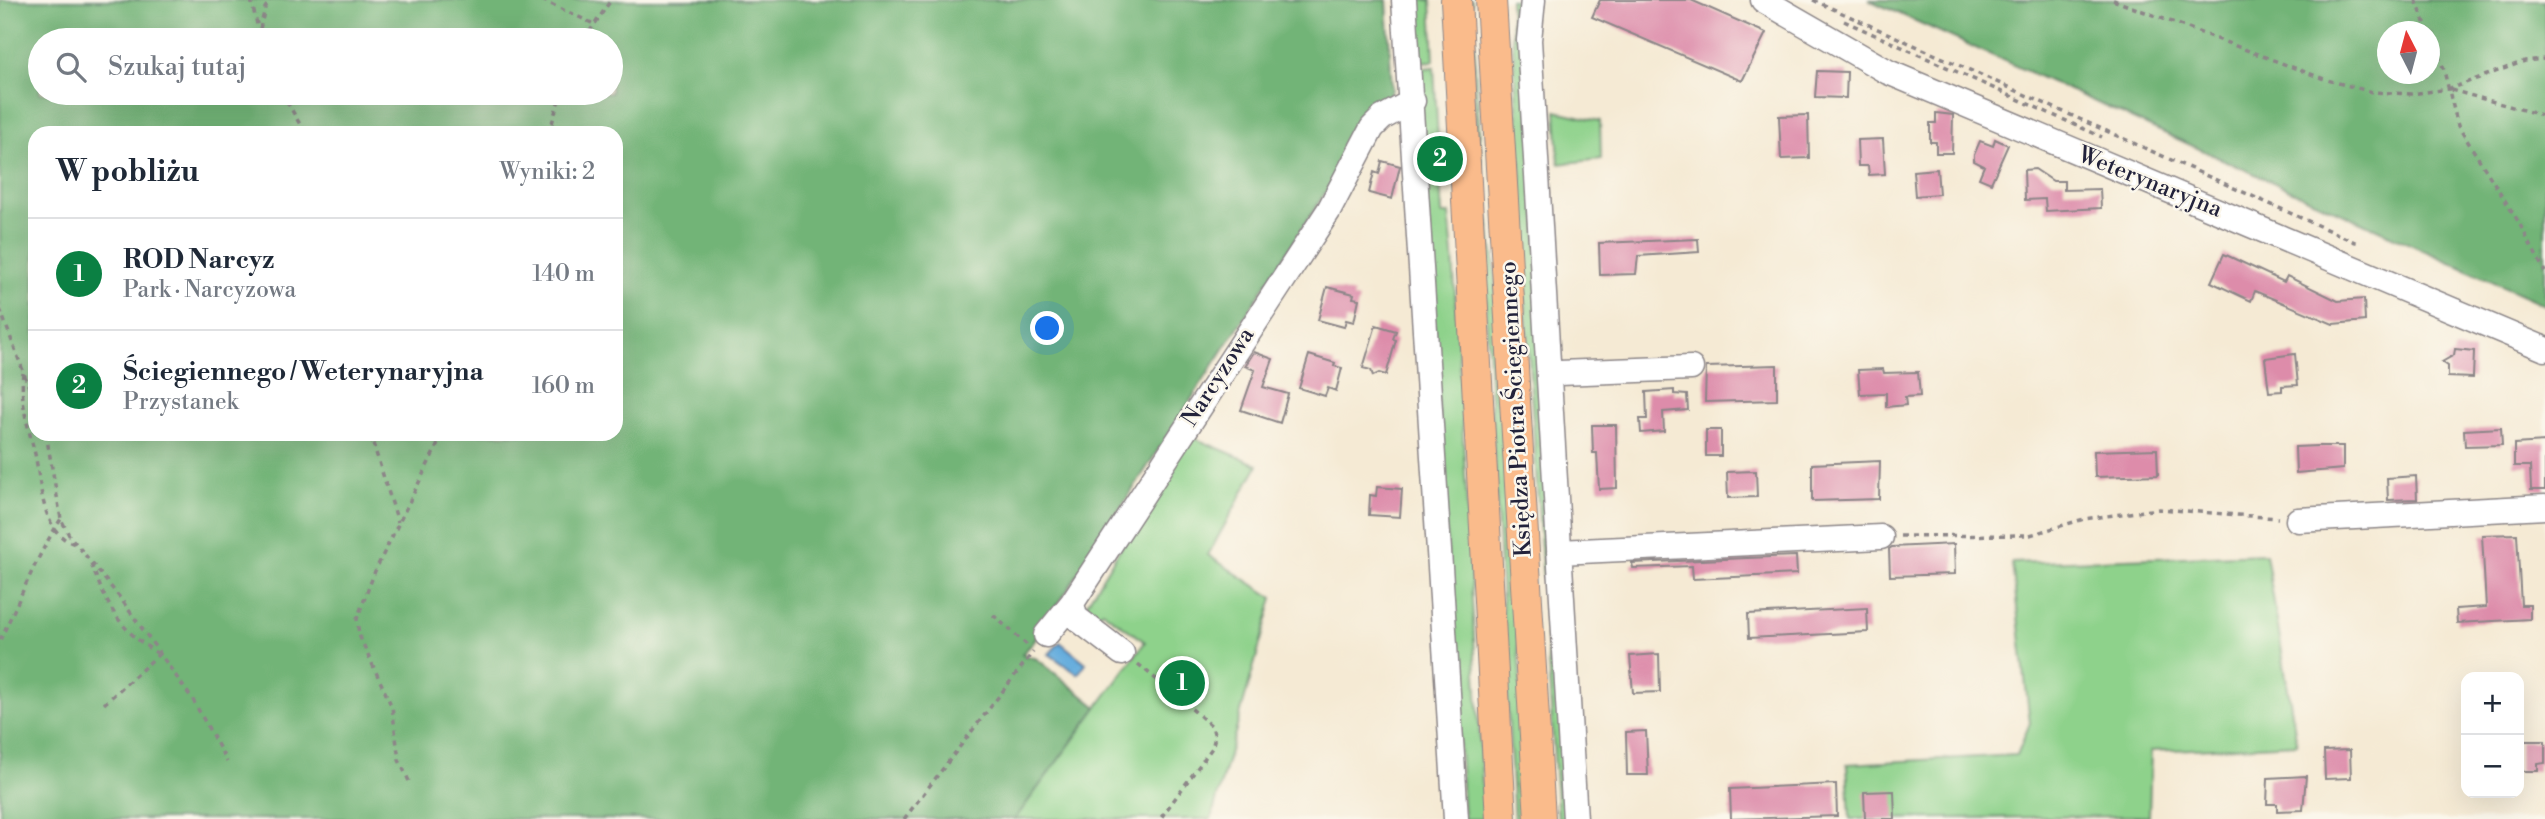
<!DOCTYPE html>
<html lang="pl">
<meta charset="utf-8">
<style>
:root{--surface:#fff;--page:#f2f2f3;--text:#1f2937;--muted:#747a83;--line:#e0e1e3;--accent:#0b8043}
body{margin:0;font-family:"Libre Bodoni",serif;background:var(--page);color:var(--text)}
.controls{position:absolute;right:21px;bottom:21px;display:grid;overflow:hidden;border-radius:14px;box-shadow:0 7px 28px #0002}
.controls button{width:63px;height:63px;display:grid;place-items:center;padding:0;border:0;border-bottom:2px solid var(--line);background:var(--surface);color:var(--text);font:35px sans-serif}
.compass{position:absolute;left:2377px;top:21px;width:63px;height:63px;border-radius:50%;background:var(--surface);box-shadow:0 7px 28px #0002;rotate:354deg}
.you{position:absolute;left:1048px;top:329px;width:24px;height:24px;margin:-18px;border:5px solid #fff;border-radius:50%;background:#1a73e8;box-shadow:0 0 0 10px #1a73e833}
.badge{display:grid;place-items:center;width:46px;height:46px;border-radius:50%;background:var(--accent);color:#fff;font-size:23px;font-weight:700}
.pin{position:absolute;translate:-50% -50%;border:4px solid #fff;box-shadow:0 2px 7px #0006}
.list{margin:0;padding:0;list-style:none}
h2{display:flex;justify-content:space-between;align-items:center;height:91px;margin:0;padding:0 28px;font-size:30px}
h2 small{font-size:23px;font-weight:400;color:var(--muted)}
.list li{display:grid;grid-template-columns:46px 1fr auto;gap:21px;align-items:center;box-sizing:border-box;height:112px;padding:0 28px;border-top:2px solid var(--line)}
.list b{display:block;font-size:26px;white-space:nowrap}
.list p{margin:0;font-size:23px;white-space:nowrap;color:var(--muted)}
.list em{font-size:23px;font-style:normal;color:var(--muted)}
.icon{flex:none;width:38px;height:38px;fill:none;stroke:currentColor;stroke-width:2;stroke-linecap:round;stroke-linejoin:round}
.map{position:relative;flex:none;width:2545px;height:819px;overflow:hidden}
.search{position:absolute;background:var(--surface);box-shadow:0 7px 28px #0002;left:28px;top:28px;width:595px;height:77px;display:flex;align-items:center;gap:18px;box-sizing:border-box;padding:0 24px;border-radius:38px;color:var(--muted);font-size:26px}
.panel{position:absolute;background:var(--surface);box-shadow:0 7px 28px #0002;left:28px;top:126px;width:595px;height:315px;border-radius:21px}
.map>svg:first-child{display:block}
</style>
<div class="map">
<svg width="2545" height="819" viewBox="0 0 2545 819">
<rect width="100%" height="100%" fill="#fbf7ec"/>
<filter id="ink" filterUnits="userSpaceOnUse"><feTurbulence type="fractalNoise" baseFrequency=".0143" numOctaves="2"/><feDisplacementMap in="SourceGraphic" scale="14" xChannelSelector="R" yChannelSelector="G"/><feConvolveMatrix kernelMatrix="1 2 1 2 8 2 1 2 1" color-interpolation-filters="sRGB"/></filter>
<filter id="wash" filterUnits="userSpaceOnUse"><feTurbulence type="fractalNoise" baseFrequency=".00686" numOctaves="4" result="noise"/><feDisplacementMap in="SourceGraphic" scale="28" xChannelSelector="R" yChannelSelector="G"/><feGaussianBlur stdDeviation="1.57" result="paint"/><feColorMatrix in="noise" values="0 0 0 0 0 0 0 0 0 0 0 0 0 0 0 0 0 1.4 0 .05"/><feComposite in="paint" operator="in"/></filter>
<g filter="url(#wash)">
<rect width="100%" height="100%" fill="#f5ead4"/>
<path fill="#8ed28b" stroke="#587a63" stroke-width="2" d="M1414 0H1431L1434 61 1418 62Z
M1469 0H1472L1482 179 1494 259 1529 819H1514Z
M1510 0H1525L1567 819H1558L1522 247 1521 169Z
M1434 67 1442 214H1449L1453 255 1484 819H1464L1418 69Z
M1556 111 1600 121 1601 159 1559 164Z
M1189 436 1258 465 1208 555 1273 598 1211 819H1015L1145 642 1102 611 1095 617 1089 612 1087 603Z
M2266 554 2297 744 2151 751 2149 816 1850 819 1847 764 2017 755 2030 723 2012 563Z"/>
<path fill="#72b477" stroke="#4a6b59" stroke-width="2" fill-rule="evenodd" d="M0 0H1387L1392 90 1033 643 1022 654 1037 659 1097 707 1015 819H0ZM40 40H611V93H40ZM35 133H616V434H35Z
M1869 0H2545V305ZM2388 32H2430V74H2388Z"/>
<path fill="#66addd" stroke="#44688c" stroke-width="2" d="M1060 642 1086 663 1078 674 1049 654Z"/>
<g id="blocks">
<path fill="#dd8caa" d="M1600 0H1691L1766 33 1742 81 1592 17Z
M1817 71 1847 72 1846 98 1815 97Z
M1936 113 1953 115 1952 153H1936V142H1930V123H1936Z
M1808 115 1809 158 1781 159 1779 116Z
M1883 139 1885 174 1869 175 1868 166H1858L1857 140Z
M1995 139 2008 145 1991 183 1979 178 1984 166 1974 161V155L1980 141 1993 146Z
M1382 161 1400 166 1392 199 1369 193 1374 172 1379 174Z
M1937 169 1939 194 1915 196 1913 171Z
M2035 169 2053 181H2064V190L2100 189 2101 208 2046 211 2045 199 2025 200 2024 170Z
M1698 239 1699 252 1638 256 1636 274 1600 275 1599 243Z
M2224 254 2284 282 2287 276 2338 301 2364 299 2365 321 2333 324 2255 291 2251 301 2211 282Z
M1327 287 1354 294 1353 298 1359 299 1354 322 1346 320 1344 327 1318 320Z
M1376 325 1396 331 1393 339 1396 340 1386 375 1379 373 1373 376 1371 370 1363 368Z
M2455 349 2474 351 2473 378 2448 377V366L2442 362 2454 355Z
M1254 352 1273 359 1263 387 1288 394 1280 423 1241 410 1255 370 1245 366Z
M2295 354 2298 385 2282 386V391L2269 392 2265 358Z
M1309 355 1335 363 1334 366 1342 368 1336 391 1328 388 1325 396 1299 388Z
M1777 365V400L1705 402 1706 367Z
M1883 369 1884 373 1918 372 1920 396 1905 397 1906 405 1886 407V393L1860 394 1858 370Z
M1674 390V394L1687 395 1688 410 1663 412 1664 431 1641 433 1640 419H1647L1646 392Z
M1592 425H1616L1617 488 1599 489 1597 453H1593Z
M2501 428 2502 445 2465 446 2464 430Z
M1706 430H1721V456H1706Z
M2545 442V490H2531L2530 466H2514V444Z
M2318 446H2343V469L2296 473 2295 447Z
M2157 449 2158 475 2095 477 2094 451Z
M1880 461 1879 499 1812 501V464Z
M1756 471 1757 497 1728 498 1727 472Z
M2416 476 2417 499 2388 500 2387 478Z
M1377 487 1402 489 1400 517 1369 515 1370 495 1376 496Z
M2517 534 2521 605H2530V619L2457 623 2456 609 2486 607 2482 535Z
M1954 544 1955 574 1890 576 1889 549 1892 547Z
M1796 556 1797 574 1693 579 1692 566 1633 568 1632 563Z
M1867 608 1868 632 1749 638 1748 614Z
M1659 654 1660 692 1633 693 1630 656Z
M1646 731 1648 775H1627L1626 732Z
M2519 741H2545V763L2538 764V771H2519Z
M2350 750 2351 778 2325 779 2324 751Z
M2306 776 2303 810 2277 811V804H2267L2268 778Z
M1836 784 1837 816 1731 819 1730 789Z
M1894 791 1895 819H1865L1864 792Z"/>
</g>
</g>
<g filter="url(#ink)">
<use href="#blocks" fill-opacity="0" stroke="#8c8688" stroke-width="2"/>
<g fill="none" stroke-linecap="round" stroke-linejoin="round">
<g stroke="#8c8688" stroke-width="27">
<path id="minor" d="M1404 0 1456 819
M1533 0 1529 40 1575 819
M1763 0 1888 72 2545 349
M1559 373 1691 368
M2298 520 2545 507
M1559 552 1881 537
M1046 635 1072 603
M1122 653 1075 617 1072 603 1329 210 1372 128 1382 118 1413 101"/>
</g>
<g stroke="#8c8688" stroke-width="32">
<path id="major" d="M1456 0 1501 819
M1491 0 1540 819"/>
</g>
<path stroke="#8c8688" stroke-width="3.5" stroke-dasharray="5 5" stroke-linecap="butt" d="M251 0 261 40
M542 0 594 24
M1813 0 2355 242 2354 245
M2113 0 2327 80 2372 92 2411 94 2449 89 2525 61 2545 59
M2416 0 2443 67 2458 126 2518 221 2545 272
M1844 21 2102 137
M260 29 265 8 270 0
M584 40 611 0
M2451 90 2545 116
M282 93 305 133
M549 133 561 93
M0 309 35 403
M23 373C20 403 28 426 35 454 41 482 41 534 75 544
M46 434 61 519 69 535 121 599 193 700 227 762
M370 434 398 522
M1900 536 2030 535 2084 519 2159 509 2278 518
M91 564C107 605 118 629 157 653
M993 615 1027 645
M0 640C20 599 36 557 61 519
M1138 664 1212 726 1215 737 1212 748 1160 819
M104 704 159 654
M409 781 399 760 392 707 359 635 357 619 375 571 443 434
M904 819 1033 652"/>
<use href="#minor" stroke="#fff" stroke-width="24"/>
<use href="#major" stroke="#fabb8b" stroke-width="30"/>
</g>
</g>
<g text-anchor="middle" dominant-baseline="central" stroke-width="5" stroke-linejoin="round" paint-order="stroke">
<g font-size="23" fill="#22223b" stroke="#fbf7ec">
<text transform="translate(2150 182) rotate(22)">Weterynaryjna</text>
<text transform="translate(1218 377) rotate(-57)">Narcyzowa</text>
<text transform="translate(1516 409) rotate(-93)">Księdza Piotra Ściegiennego</text>
</g>
</g>
</svg>
<div class="controls">
<button>+</button>
<button>−</button>
</div>
<svg class="compass" viewBox="-18 -18 36 36"><path d="M0-13l5 13h-10z" fill="#e53935"/><path d="M0 13l5-13h-10z" fill="#747a83"/></svg>
<div class="you"></div>
<div class="pin badge" style="left:1182px;top:683px">1</div>
<div class="pin badge" style="left:1440px;top:159px">2</div>
<div class="search"><svg class="icon" aria-label="search" viewBox="0 0 24 24"><circle cx="10" cy="10" r="6"/><path d="M15 15l6 6"/></svg>Szukaj tutaj</div>
<section class="panel">
<h2>W pobliżu<small>Wyniki: 2</small></h2>
<ul class="list">
<li><span class="badge">1</span><div><b>ROD Narcyz</b><p>Park · Narcyzowa</p></div><em>140 m</em></li>
<li><span class="badge">2</span><div><b>Ściegiennego / Weterynaryjna</b><p>Przystanek</p></div><em>160 m</em></li>
</ul>
</section>
</div>
